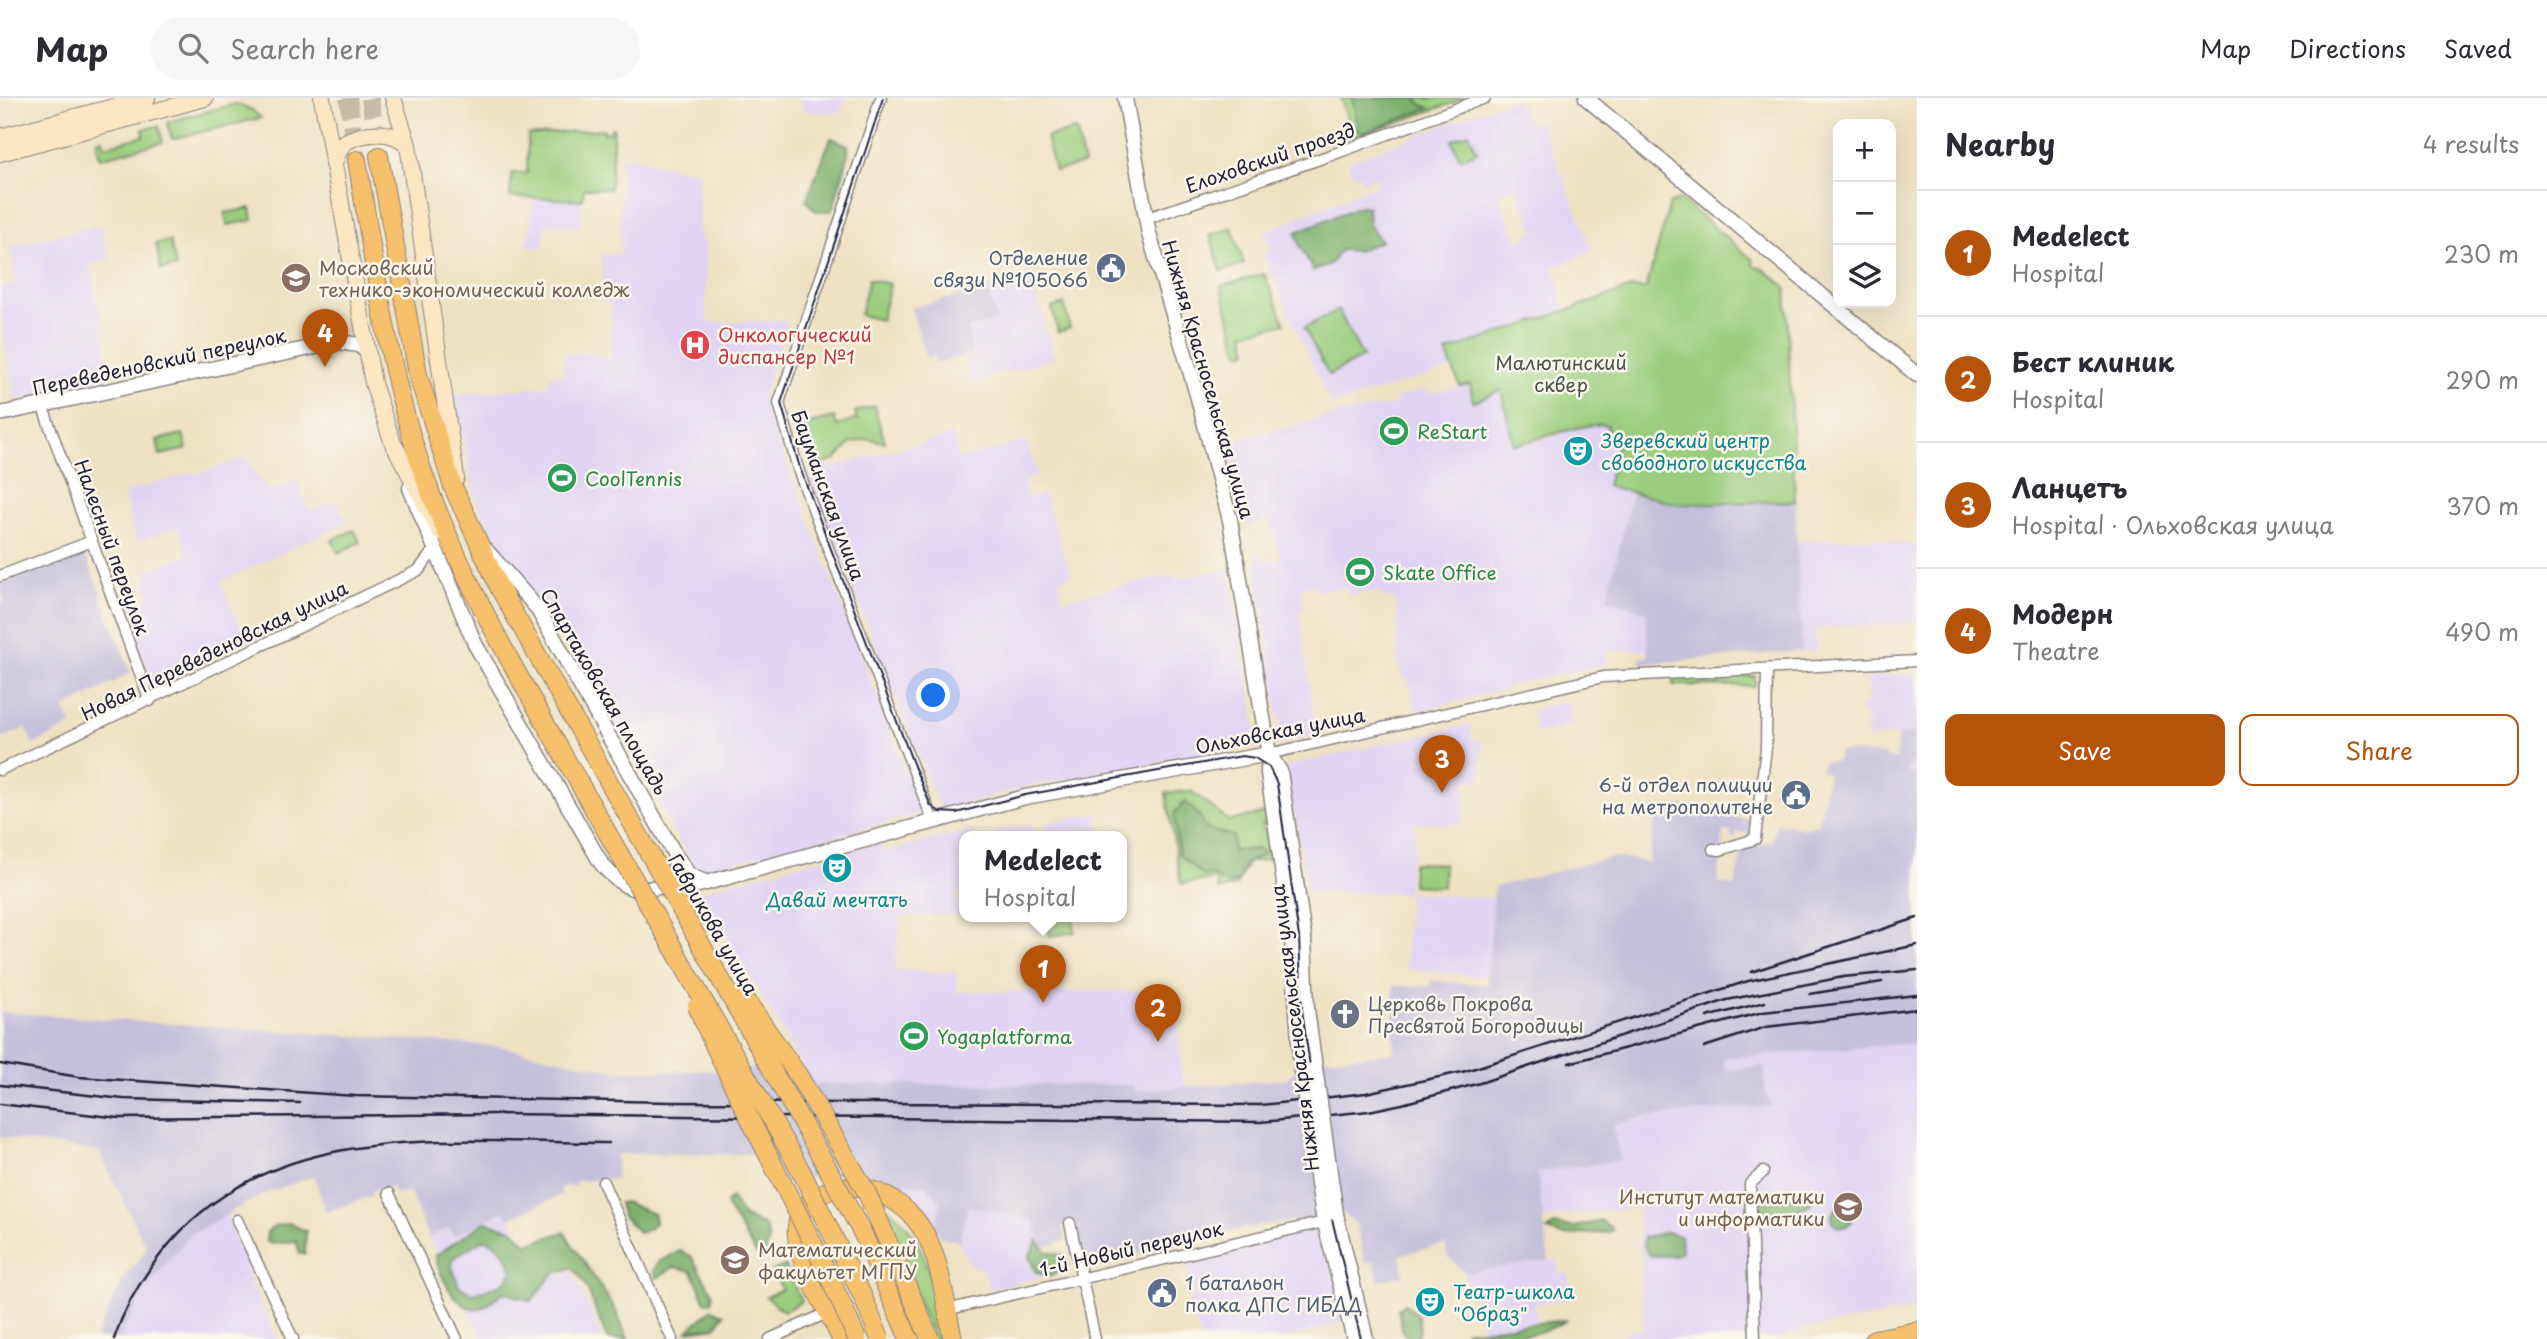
<!DOCTYPE html>
<meta charset="utf-8">
<style>
:root{--surface:#fff;--page:#f7f7f7;--text:#2b2b33;--muted:#7c7c81;--line:#e1e1e2;--accent:#b45309}
body{margin:0;font-family:"Playpen Sans",sans-serif;background:var(--page);color:var(--text)}
.controls{position:absolute;right:21px;top:21px;display:grid;overflow:hidden;border-radius:14px;box-shadow:0 7px 28px #0002}
.controls button{width:63px;height:63px;display:grid;place-items:center;padding:0;border:0;border-bottom:2px solid var(--line);background:var(--surface);color:var(--text);font:35px sans-serif}
.you{position:absolute;left:934px;top:598px;width:24px;height:24px;margin:-18px;border:5px solid #fff;border-radius:50%;background:#1a73e8;box-shadow:0 0 0 10px #1a73e833}
.badge{display:grid;place-items:center;width:46px;height:46px;border-radius:50%;background:var(--accent);color:#fff;font-size:23px;font-weight:700}
.pin{position:absolute;translate:-50% -58px;filter:drop-shadow(0 2px 4px #0008)}
.pin::after{content:'';position:absolute;top:37px;width:24px;height:21px;background:inherit;clip-path:polygon(0 0,100% 0,50% 100%)}
.popup{position:absolute;left:959px;top:733px;width:168px;height:91px;box-sizing:border-box;display:grid;place-content:center;border-radius:14px;background:var(--surface);filter:drop-shadow(0 2px 5px #0005);font-size:23px;white-space:nowrap;color:var(--muted)}
.popup b{font-size:26px;color:var(--text)}
.popup::after{content:'';position:absolute;left:50%;top:100%;margin-left:-14px;border:14px solid transparent;border-top-color:var(--surface)}
.list{margin:0;padding:0;list-style:none}
h2{display:flex;justify-content:space-between;align-items:center;height:91px;margin:0;padding:0 28px;font-size:30px}
h2 small{font-size:23px;font-weight:400;color:var(--muted)}
.list li{display:grid;grid-template-columns:46px 1fr auto;gap:21px;align-items:center;box-sizing:border-box;height:126px;padding:0 28px;border-top:2px solid var(--line)}
.list b{display:block;font-size:26px;white-space:nowrap}
.list p{margin:0;font-size:23px;white-space:nowrap;color:var(--muted)}
.list em{font-size:23px;font-style:normal;color:var(--muted)}
.actions{display:flex;gap:14px;padding:21px 28px}
.actions a{flex:1;padding:16px 0;border:2px solid var(--accent);border-radius:14px;text-align:center;font-size:24px;color:var(--accent)}
.actions .main{background:var(--accent);color:#fff}
.icon{flex:none;width:38px;height:38px;fill:none;stroke:currentColor;stroke-width:2;stroke-linecap:round;stroke-linejoin:round}
.map{position:relative;flex:none;width:1917px;height:1241px;overflow:hidden}
header{display:flex;align-items:center;gap:42px;box-sizing:border-box;height:98px;padding:0 35px;background:var(--surface);border-bottom:2px solid var(--line)}
header strong{font-size:33px}
nav{display:flex;gap:38px;margin-inline-start:auto;font-size:24px}
.search{width:490px;height:63px;background:var(--page);display:flex;align-items:center;gap:18px;box-sizing:border-box;padding:0 24px;border-radius:38px;color:var(--muted);font-size:26px}
main{display:flex}
aside{flex:1;background:var(--surface)}
.map>svg:first-child{display:block}
</style>
<header>
<strong>Map</strong>
<div class="search"><svg class="icon" aria-label="search" viewBox="0 0 24 24"><circle cx="10" cy="10" r="6"/><path d="M15 15l6 6"/></svg>Search here</div>
<nav><a>Map</a><a>Directions</a><a>Saved</a></nav>
</header>
<main>
<div class="map">
<svg width="1917" height="1241" viewBox="0 0 1917 1241">
<rect width="100%" height="100%" fill="#fbf7ec"/>
<filter id="ink" filterUnits="userSpaceOnUse"><feTurbulence type="fractalNoise" baseFrequency=".0143" numOctaves="2"/><feDisplacementMap in="SourceGraphic" scale="14" xChannelSelector="R" yChannelSelector="G"/><feConvolveMatrix kernelMatrix="1 2 1 2 8 2 1 2 1" color-interpolation-filters="sRGB"/></filter>
<filter id="wash" filterUnits="userSpaceOnUse"><feTurbulence type="fractalNoise" baseFrequency=".00686" numOctaves="4" result="noise"/><feDisplacementMap in="SourceGraphic" scale="28" xChannelSelector="R" yChannelSelector="G"/><feGaussianBlur stdDeviation="1.57" result="paint"/><feColorMatrix in="noise" values="0 0 0 0 0 0 0 0 0 0 0 0 0 0 0 0 0 1.4 0 .05"/><feComposite in="paint" operator="in"/></filter>
<g filter="url(#wash)">
<rect width="100%" height="100%" fill="#eee2c3"/>
<path fill="#e1d4f4" fill-rule="evenodd" d="M799 0H847L839 15 804 13Z
M1516 0 1530 27 1540 24 1593 154 1553 169 1566 213 1447 254 1453 270 1331 307 1263 157 1272 153 1264 133 1378 87 1376 79 1362 84 1359 76 1353 78 1348 64ZM1517 89 1535 134 1517 142 1498 97Z
M620 59H639V62L698 74 700 143H705L706 216 709 225 784 222 786 228 762 300 767 299 771 323 921 713 911 718 707 771 693 766 545 510 505 461 478 408 454 298 549 288V278L564 277 563 256 596 254V259L610 258 612 205H604L601 157 621 156Z
M533 99 582 102 579 129 545 126 543 149 528 148Z
M100 127 109 162 90 167 112 281 14 302 0 208V189L17 184 9 149Z
M1031 177 1054 260 973 284 965 257 972 254 967 231 997 222 987 190Z
M1470 286 1501 292 1514 347 1552 339 1595 324 1608 327 1620 336 1607 388 1632 395 1622 443 1646 514 1648 552 1606 553 1607 566 1509 587V590L1415 613 1409 581H1402L1401 568H1398V510L1391 500 1381 498 1380 493 1349 497 1348 489 1315 493 1314 487 1301 488 1303 511 1299 512 1316 637 1283 645 1254 464H1257L1256 456 1262 455 1264 463 1280 461V455L1269 422 1247 427 1227 345 1334 317 1397 306 1396 300 1426 291 1428 296Z
M953 337 959 361 1026 343 1038 377 1023 383 1029 401 1044 396 1071 478 1058 481 1063 502 1162 479 1175 477 1176 481 1229 470 1258 642 1256 648 1033 687 945 711 939 709 808 375Z
M247 358 255 377 269 393 296 381 310 413 337 402 347 424 220 484 245 538 151 582 124 510 149 500 144 484 150 481 147 472 188 457 178 430 137 443 123 395 195 374 197 377Z
M1867 440 1917 447V525L1815 530 1816 553H1802L1797 443Z
M1916 576 1917 597V677L1908 676 1910 663H1913L1914 636 1868 640 1865 614H1862L1861 607 1869 606 1868 579Z
M1568 603 1572 627 1536 635 1531 612Z
M1471 626V642L1483 643 1480 682H1465L1464 726 1415 725 1414 760H1410L1408 795 1493 800 1487 878 1406 872 1408 795 1308 794 1286 668Z
M1096 716 1100 739H1047L1045 725Z
M1033 727 1035 739H995L994 733Z
M973 732 975 739H964V793L956 797 961 817 900 818 895 872 956 875 957 894 1140 893 1141 904 1169 901 1171 920H1176L1182 979 1188 990 1135 993 1133 987 813 986 701 793 880 745 883 754Z
M1917 945V1211L1806 1231 1777 1241 1748 1238 1729 1241H1624L1623 1235 1643 1231 1637 1110 1543 1120 1537 1074 1619 1062 1613 1028 1644 1019 1772 1008 1765 995V968L1725 972 1724 960Z
M899 1083 927 1088 940 1104 935 1128Z
M952 1102 1034 1123 1049 1177 990 1191 984 1172 968 1164 959 1143 943 1139Z
M506 1113 536 1170 553 1162 561 1178 572 1173 603 1241H483L428 1139 449 1130 453 1138Z
M228 1114 230 1127 248 1168 244 1170 277 1241H120L146 1190 160 1172 190 1137Z
M1323 1129 1347 1223 1285 1241H1201L1188 1201 1193 1199 1185 1160Z
M1556 1161 1559 1176 1568 1175 1572 1201 1534 1206 1537 1223 1483 1231 1465 1175Z"/>
<path fill="#c5c0db" d="M987 190 997 222 967 231 972 255 936 266 934 258 926 260 911 210Z
M1632 395 1677 406 1795 403 1802 553 1640 566V560L1648 559 1646 514 1607 501Z
M84 453 131 575 64 610 72 627 33 647 26 630 0 641V506L4 504 0 485Z
M1914 636 1913 664H1910L1908 675 1917 677V945L1724 960 1725 972 1765 968V995L1772 1008 1644 1019 1613 1028 1620 1062 1537 1074 1549 1162 1465 1175 1448 1159 1445 1146 1400 1157 1404 1177 1379 1183 1374 1164 1365 1165 1356 1126 1343 1115 1247 1130 1084 1169 1076 1124 1062 1127 1066 1142 1042 1150 1034 1123 968 1107 959 1143 939 1138 935 1128 940 1104 927 1088 840 1074 771 1089 753 1056H616V1081L576 1083 575 1088 561 1089V1097L509 1120 505 1113 453 1138 449 1130 428 1139 410 1094 394 1095 393 1088 372 1093V1098L326 1114 314 1078 261 1097 190 1137 146 1190 120 1241H95L123 1181 147 1150 99 1054 0 1039V914L496 948 619 973H714L799 967 812 980 813 986 1134 987 1135 993 1286 981 1293 974 1320 970 1322 961 1394 955 1393 888H1430L1431 883 1487 887 1494 789 1613 759 1649 764 1655 719 1634 716V711L1656 710V714L1668 716 1669 710 1677 711 1678 707 1699 710V714L1752 722 1750 736 1737 734 1735 740 1731 739V734L1724 733 1718 785 1735 788 1742 753 1773 742 1776 725 1805 730 1819 727 1828 675 1820 673 1823 663H1838L1839 653 1885 657V660L1896 661 1898 637Z"/>
<path fill="#9acd7d" stroke="#5e785c" stroke-width="2" d="M1341 0H1467L1353 40Z
M235 6 252 12 261 20 172 41 167 24Z
M159 28 163 44 100 60 96 43 103 41 105 48 144 38 143 31Z
M611 30H614L610 91 584 90 582 102 510 99 512 75H527L528 37 604 31V35L611 34Z
M1076 32 1084 66 1055 73 1046 39Z
M1469 35 1477 54 1460 61 1452 42Z
M1681 102 1752 161 1754 168 1761 169 1786 189 1795 403 1677 406 1607 388 1619 336 1607 332 1608 327C1589 323 1537 342 1514 347L1501 292 1473 304 1470 286 1460 288 1446 254 1631 190 1646 191 1670 105Z
M251 110 253 122 227 127 225 115Z
M1232 130 1244 166 1221 173 1210 137Z
M170 143 176 169 161 172 156 146Z
M1264 176 1285 225 1244 235 1248 253 1239 255 1221 188Z
M869 181 890 186 881 222 860 217Z
M1064 206 1070 230 1058 234 1052 210Z
M1338 212 1363 259 1329 277 1304 230Z
M874 308 885 344 868 341 851 345 835 362 812 369 797 330 834 319 837 328 857 321 855 314Z
M183 336 187 351 160 357 157 342Z
M354 432 360 444 338 455 332 442Z
M1755 578V588L1673 587V579Z
M1191 693 1229 723 1265 715 1266 725 1263 726 1271 761 1248 764 1236 788 1218 792 1216 781 1181 786 1166 695Z
M1413 765 1444 766 1443 789 1412 787Z
M1073 819 1075 834 1050 838 1047 822Z
M881 1106C929 1134 933 1192 944 1241H933Z
M784 1168 802 1203 784 1213 766 1199 782 1191 773 1173Z"/>
<path fill="#7bb06c" stroke="#4e6954" stroke-width="2" fill-rule="evenodd" d="M1352 0H1417L1420 6 1429 10 1363 35 1355 30 1357 23Z
M831 40 848 47C851 62 836 90 834 110L831 113H816L806 103Z
M1360 108 1368 109 1369 126 1381 143 1357 153 1341 152 1330 166 1313 173 1300 148 1296 134Z
M1185 704 1200 718 1206 731 1233 738V753L1257 751 1265 755 1245 766 1239 783C1225 789 1224 784 1213 777L1204 778 1179 757 1174 715Z
M1763 1094 1806 1098 1812 1104C1800 1115 1777 1117 1761 1115L1759 1103Z
M731 1100 744 1119 765 1128 769 1142 765 1156H756L728 1110 726 1105Z
M624 1104 654 1116 655 1125 648 1132 639 1135 622 1117 619 1105Z
M1832 1119a10 10 0 1 1 20 0a10 10 0 1 1-20 0Z
M1602 1123 1613 1131 1610 1134 1562 1138 1547 1132 1555 1127 1574 1129Z
M485 1124 512 1131 527 1146 564 1134 614 1209 628 1241H608C596 1220 590 1184 572 1170L554 1175 531 1203 504 1194C495 1198 490 1207 482 1210 458 1217 437 1175 436 1157ZM482 1142C498 1142 509 1158 512 1174L504 1185 473 1196 459 1188 452 1169 453 1160Z
M289 1125 306 1133 305 1156H300L296 1143 271 1146 266 1143 267 1134 274 1128Z
M1667 1134 1681 1139 1682 1153 1674 1158H1650L1644 1149V1139Z
M1037 1142 1046 1153 1065 1158 1069 1167 1049 1179 1036 1174 1029 1159Z
M680 1153 691 1158 713 1196 711 1205H706L692 1173 674 1169 657 1180 654 1173 658 1164Z
M1404 1205 1418 1217 1420 1232 1416 1240 1411 1241 1403 1235 1398 1211Z
M712 1211 724 1216 716 1229 687 1233Z
M1567 1222C1538 1241 1498 1241 1464 1241L1465 1233Z"/>
</g>
<g filter="url(#ink)">
<g fill="none" stroke-linecap="round" stroke-linejoin="round">
<path stroke="#c5bca8" stroke-width="18" stroke-dasharray="18 9" stroke-linecap="butt" d="M348 0 357 62
M370 0 379 58"/>
<g stroke="#88827f" stroke-width="13">
<path id="minor" d="M881 0 779 305 799 374 933 723
M1145 121 1337 55 1485 0
M42 307 150 603
M0 478 92 443
M1269 656 1603 579 1917 563
M0 672 409 477 419 472 434 452
M1713 751 1720 752 1755 741 1766 650 1767 571
M603 1084 672 1241
M389 1095 457 1241
M237 1122 293 1241
M1070 1125 1095 1241
M946 1212 1324 1124
M770 1241 829 1214
M1755 1241 1750 1086 1763 1074"/>
</g>
<g stroke="#88827f" stroke-width="17">
<path id="tertiary" d="M1125 0 1149 136 1196 293 1230 422 1269 656 1268 675 1292 840 1301 972
M1586 0 1917 277
M0 316 338 244 359 247 366 253
M410 390 475 546 601 765C609 775 619 786 632 790 655 796 684 781 674 755
M486 452 537 510 674 755 689 777 707 785
M1269 656 1280 673 1304 839 1307 912 1315 970
M660 789H691L1025 699 1269 656
M1336 1116 1366 1241
M1323 1118 1354 1241"/>
</g>
<g stroke="#88827f" stroke-width="18">
<path id="secondary" d="M322 0 373 285 392 343 440 434
M393 0 408 47 456 380
M0 39 147 0
M0 55 205 0
M333 66 343 45C364 34 391 30 408 47"/>
</g>
<g stroke="#88827f" stroke-width="20">
<path id="primary" d="M379 58 418 277 453 389 500 491 623 709
M357 62C375 169 389 281 426 383 470 503 539 612 600 722
M841 1241C828 1211 800 1170 797 1138 793 1101 834 1084 864 1090 883 1094 902 1106 914 1120 941 1150 944 1203 953 1241
M1874 1241 1917 1233"/>
</g>
<use href="#minor" stroke="#fff" stroke-width="10"/>
<use href="#tertiary" stroke="#fff" stroke-width="14"/>
<use href="#secondary" stroke="#fce6c4" stroke-width="16"/>
<use href="#primary" stroke="#f7c06c" stroke-width="18"/>
<path stroke="#22223b" stroke-width="2" d="M883 0 781 305 800 370 914 668 931 708 940 714 956 715 1025 697 1242 658 1255 660 1269 669 1277 686 1299 839 1302 912 1331 1117 1361 1241"/>
<path stroke="#22223b" stroke-width="2.5" d="M1751 874 1917 820
M1810 896 1882 884
M1707 919 1765 904
M1704 949 1766 929 1917 911
M1569 965 1763 914 1917 897
M0 966 79 979 355 998 671 1004 1261 1007 1366 995 1466 973 1748 883 1917 847
M0 987 123 1001 300 1005
M0 1006 119 1020 492 1016 1261 1024 1369 1013 1402 1006 1480 985 1727 902 1843 879 1917 872
M114 1241C126 1205 145 1174 170 1145 279 1018 460 1045 609 1045"/>
<g stroke="#88827f" stroke-width="17" stroke-linecap="butt">
<path id="tertiary-bridge" d="M1315 970 1336 1116
M1301 972 1323 1118"/>
</g>
<g stroke="#88827f" stroke-width="20" stroke-linecap="butt">
<path id="primary-bridge" d="M623 709 823 1062 864 1138 909 1241
M600 722 801 1073 862 1197 880 1241
M743 898 798 977 866 1093 930 1241
M697 908C745 1022 809 1127 857 1241"/>
</g>
<use href="#tertiary-bridge" stroke="#fff" stroke-width="14"/>
<use href="#primary-bridge" stroke="#f7c06c" stroke-width="18"/>
</g>
</g>
<defs>
<g id="civic-disc" transform="scale(1.575)"><circle r="9.5" fill="#5c6f8a" stroke="#fbf7ec"/><path d="M-.6-6.5H3V-4.5H.6V-3L4-1V1h2V6H-6V1h2V-1L-.6-3ZM-1.2 2.5V6h2.4V2.5Z" fill="#fff"/></g>
<g id="university-disc" transform="scale(1.575)"><circle r="9.5" fill="#8d6e63" stroke="#fbf7ec"/><path d="M0-5L7-2L0 1L-7-2ZM-4 1L0 2.5L4 1V4Q0 6-4 4Z" fill="#fff"/></g>
<g id="hospital-disc" transform="scale(1.575)"><circle r="9.5" fill="#e0444e" stroke="#fbf7ec"/><path d="M-5-5h3v3.5h4V-5h3V5h-3V1.5h-4V5h-3Z" fill="#fff"/></g>
<g id="stadium-disc" transform="scale(1.575)"><circle r="9.5" fill="#2e9e5b" stroke="#fbf7ec"/><path d="M0-5a6.5 5 0 1 0 0 10a6.5 5 0 1 0 0-10ZM-3.5-1.8h7v3.6h-7Z" fill="#fff"/></g>
<g id="theatre-disc" transform="scale(1.575)"><circle r="9.5" fill="#0f9aa8" stroke="#fbf7ec"/><path d="M-5-5.5Q0-4 5-5.5V0Q5 5 0 6Q-5 5-5 0ZM-3.3-2.5H-1v1.5H-3.3ZM1-2.5H3.3v1.5H1ZM-2.8 1Q0 5.5 2.8 1Z" fill="#fff"/></g>
<g id="church-disc" transform="scale(1.575)"><circle r="9.5" fill="#6b7280" stroke="#fbf7ec"/><path d="M-1.2-6h2.4v3.5h3.3v2.4h-3.3V6h-2.4V-.1h-3.3v-2.4h3.3Z" fill="#fff"/></g>
</defs>
<g fill-rule="evenodd">
<use href="#civic-disc" x="1111" y="170"/>
<use href="#university-disc" x="296" y="180"/>
<use href="#hospital-disc" x="695" y="247"/>
<use href="#stadium-disc" x="1394" y="333"/>
<use href="#theatre-disc" x="1578" y="353"/>
<use href="#stadium-disc" x="562" y="380"/>
<use href="#stadium-disc" x="1360" y="474"/>
<use href="#civic-disc" x="1796" y="697"/>
<use href="#theatre-disc" x="837" y="770"/>
<use href="#church-disc" x="1345" y="916"/>
<use href="#stadium-disc" x="914" y="938"/>
<use href="#university-disc" x="1848" y="1109"/>
<use href="#university-disc" x="735" y="1162"/>
<use href="#civic-disc" x="1162" y="1195"/>
<use href="#theatre-disc" x="1430" y="1204"/>
</g>
<g text-anchor="middle" dominant-baseline="central" stroke-width="5" stroke-linejoin="round" paint-order="stroke">
<g font-size="19" fill="#22223b" stroke="#fbf7ec">
<text transform="translate(1270 59) rotate(-19)">Елоховский проезд</text>
<text transform="translate(159 263) rotate(-12)">Переведеновский переулок</text>
<text transform="translate(1209 281) rotate(74)">Нижняя Красносельская улица</text>
<text transform="translate(829 397) rotate(70)">Бауманская улица</text>
<text transform="translate(113 449) rotate(70)">Налесный переулок</text>
<text transform="translate(214 552) rotate(-26)">Новая Переведеновская улица</text>
<text transform="translate(605 593) rotate(60)">Спартаковская площадь</text>
<text transform="translate(1280 632) rotate(-11)">Ольховская улица</text>
<text transform="translate(714 826) rotate(60)">Гаврикова улица</text>
<text transform="translate(1294 930) rotate(-97)">Нижняя Красносельская улица</text>
<text transform="translate(1131 1150) rotate(-13)">1-й Новый переулок</text>
</g>
<g font-size="19" fill="#4e5e75" stroke="#fbf7ec" text-anchor="end">
<text x="1088" y="159">Отделение<tspan x="1088" dy="22">связи №105066</tspan></text>
<text x="1773" y="686">6-й отдел полиции<tspan x="1773" dy="22">на метрополитене</tspan></text>
<text x="1185" y="1184" text-anchor="start">1 батальон<tspan x="1185" dy="22">полка ДПС ГИБДД</tspan></text>
</g>
<g font-size="19" fill="#785e54" stroke="#fbf7ec" text-anchor="start">
<text x="319" y="169">Московский<tspan x="319" dy="22">технико-экономический колледж</tspan></text>
<text x="1825" y="1098" text-anchor="end">Институт математики<tspan x="1825" dy="22">и информатики</tspan></text>
<text x="758" y="1151">Математический<tspan x="758" dy="22">факультет МГПУ</tspan></text>
</g>
<g font-size="19" fill="#be3a42" stroke="#fbf7ec" text-anchor="start">
<text x="718" y="236">Онкологический<tspan x="718" dy="22">диспансер №1</tspan></text>
</g>
<g font-size="19" fill="#46554f" stroke="#fbf7ec">
<text x="1561" y="264">Малютинский<tspan x="1561" dy="22">сквер</tspan></text>
</g>
<g font-size="19" fill="#27864d" stroke="#fbf7ec" text-anchor="start">
<text x="1417" y="333">ReStart</text>
<text x="585" y="380">CoolTennis</text>
<text x="1383" y="474">Skate Office</text>
<text x="937" y="938">Yogaplatforma</text>
</g>
<g font-size="19" fill="#0d838f" stroke="#fbf7ec" text-anchor="start">
<text x="1601" y="342">Зверевский центр<tspan x="1601" dy="22">свободного искусства</tspan></text>
<text x="837" y="801" text-anchor="middle">Давай мечтать</text>
<text x="1453" y="1193">Театр-школа<tspan x="1453" dy="22">"Образ"</tspan></text>
</g>
<g font-size="19" fill="#5b616d" stroke="#fbf7ec" text-anchor="start">
<text x="1368" y="905">Церковь Покрова<tspan x="1368" dy="22">Пресвятой Богородицы</tspan></text>
</g>
</g>
</svg>
<div class="controls">
<button>+</button>
<button>−</button>
<button><svg class="icon" aria-label="layers" viewBox="0 0 24 24"><path d="M12 4l9 5-9 5-9-5zM3 14l9 5 9-5"/></svg></button>
</div>
<div class="you"></div>
<div class="pin badge" style="left:1043px;top:905px">1</div>
<div class="popup"><b>Medelect</b>Hospital</div>
<div class="pin badge" style="left:1158px;top:944px">2</div>
<div class="pin badge" style="left:1442px;top:695px">3</div>
<div class="pin badge" style="left:325px;top:269px">4</div>
</div>
<aside>
<h2>Nearby<small>4 results</small></h2>
<ul class="list">
<li><span class="badge">1</span><div><b>Medelect</b><p>Hospital</p></div><em>230 m</em></li>
<li><span class="badge">2</span><div><b>Бест клиник</b><p>Hospital</p></div><em>290 m</em></li>
<li><span class="badge">3</span><div><b>Ланцетъ</b><p>Hospital · Ольховская улица</p></div><em>370 m</em></li>
<li><span class="badge">4</span><div><b>Модерн</b><p>Theatre</p></div><em>490 m</em></li>
</ul>
<div class="actions"><a class="main">Save</a><a>Share</a></div>
</aside>
</main>
